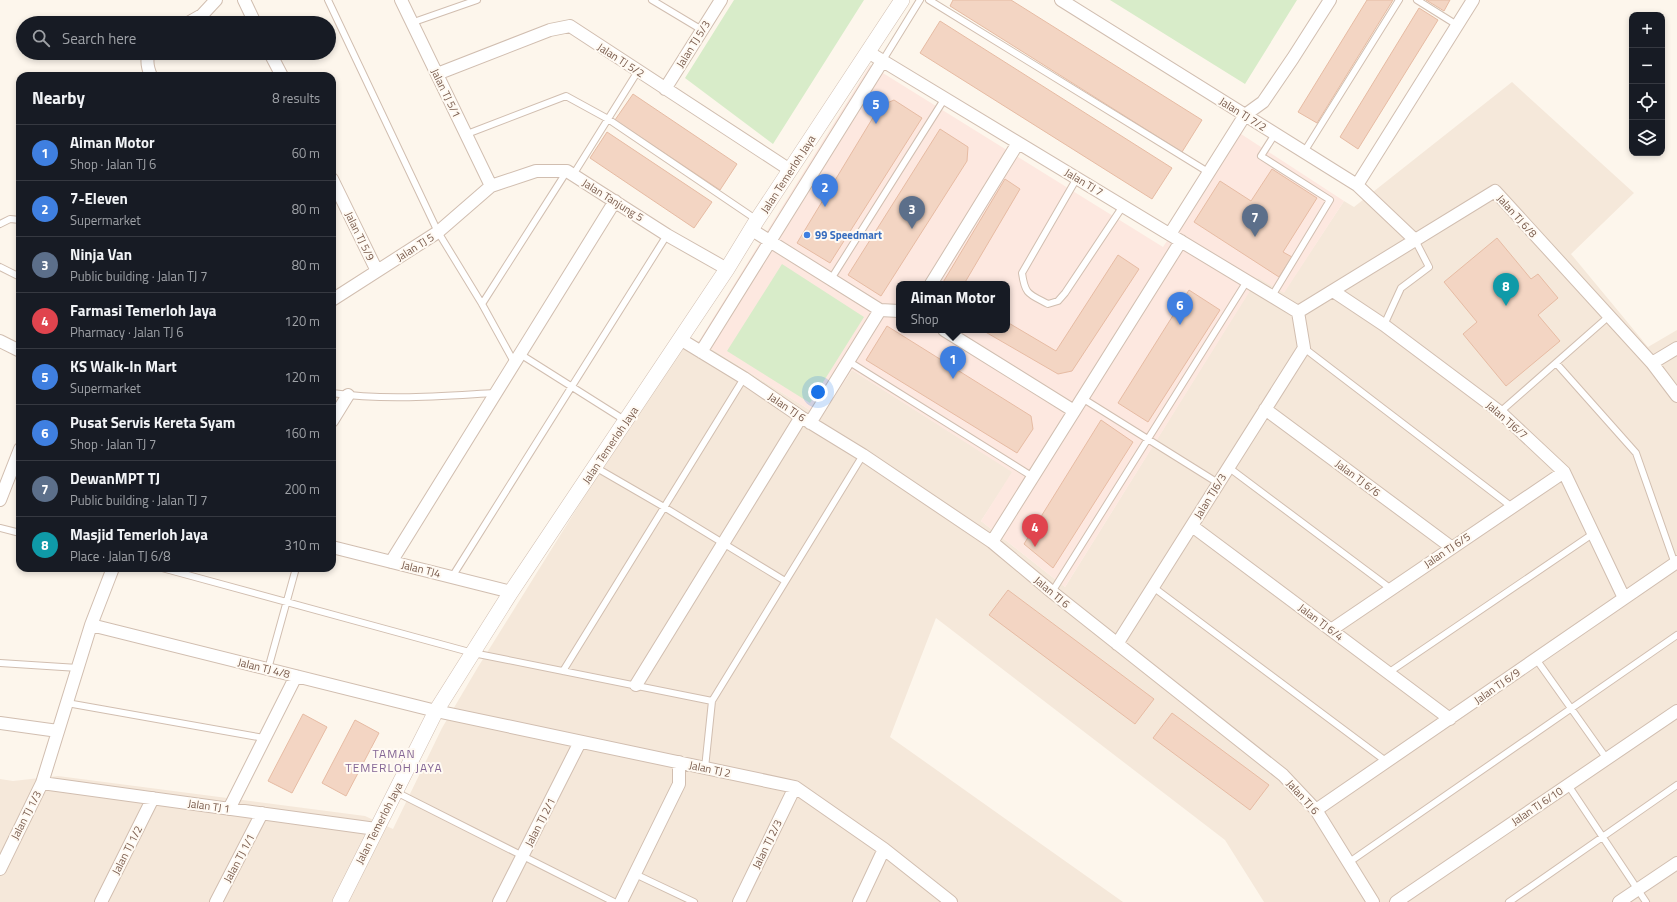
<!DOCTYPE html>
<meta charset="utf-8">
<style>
:root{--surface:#171b24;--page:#20242c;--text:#f1f3f6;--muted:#9ea1a6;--line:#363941;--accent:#b45309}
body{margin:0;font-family:"Titillium Web",sans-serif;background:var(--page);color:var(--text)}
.controls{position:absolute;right:12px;top:12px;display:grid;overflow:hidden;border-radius:8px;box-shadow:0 2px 6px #0003}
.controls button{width:36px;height:36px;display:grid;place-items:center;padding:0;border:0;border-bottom:1px solid var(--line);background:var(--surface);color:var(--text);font:20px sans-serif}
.you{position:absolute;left:818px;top:392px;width:14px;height:14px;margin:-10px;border:3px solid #fff;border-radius:50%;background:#1a73e8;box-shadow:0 0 0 6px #1a73e833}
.badge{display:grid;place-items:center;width:26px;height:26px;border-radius:50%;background:var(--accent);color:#fff;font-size:13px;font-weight:700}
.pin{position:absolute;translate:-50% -33px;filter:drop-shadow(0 1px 2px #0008)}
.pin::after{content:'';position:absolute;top:21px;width:14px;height:12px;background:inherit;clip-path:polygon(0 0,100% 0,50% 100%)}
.popup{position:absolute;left:896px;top:281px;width:114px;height:52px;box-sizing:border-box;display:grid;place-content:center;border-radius:8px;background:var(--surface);filter:drop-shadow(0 1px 3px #0005);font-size:13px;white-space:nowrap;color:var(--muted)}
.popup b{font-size:15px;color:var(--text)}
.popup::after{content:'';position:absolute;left:50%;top:100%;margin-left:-8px;border:8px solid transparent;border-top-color:var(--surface)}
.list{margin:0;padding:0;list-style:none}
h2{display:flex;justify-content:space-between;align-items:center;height:52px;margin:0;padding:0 16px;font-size:17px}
h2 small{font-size:13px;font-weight:400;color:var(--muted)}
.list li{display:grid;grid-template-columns:26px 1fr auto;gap:12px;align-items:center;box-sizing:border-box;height:56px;padding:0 16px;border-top:1px solid var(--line)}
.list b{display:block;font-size:15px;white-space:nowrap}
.list p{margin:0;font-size:13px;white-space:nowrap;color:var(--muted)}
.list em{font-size:13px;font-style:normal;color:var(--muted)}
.icon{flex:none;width:22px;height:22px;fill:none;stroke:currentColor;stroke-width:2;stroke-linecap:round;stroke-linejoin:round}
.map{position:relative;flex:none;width:1677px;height:902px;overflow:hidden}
.search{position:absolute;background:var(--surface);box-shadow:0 2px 6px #0003;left:16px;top:16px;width:320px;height:44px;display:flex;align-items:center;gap:10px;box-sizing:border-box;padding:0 14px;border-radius:22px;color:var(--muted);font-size:15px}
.panel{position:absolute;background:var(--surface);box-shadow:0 2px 6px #0003;left:16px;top:72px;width:320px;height:500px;border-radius:12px}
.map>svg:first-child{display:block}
</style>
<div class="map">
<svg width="1677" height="902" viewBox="0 0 1677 902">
<rect width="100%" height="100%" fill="#fdf6ec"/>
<path fill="#f5e8da" d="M1512 82 1634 193 1571 254 1648 347 1677 330V902H1264L1225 840 936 618 890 737 1123 902H0V779L13 781 58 776 365 816 393 829 442 728 478 667 675 351 699 341 821 417 852 370 1013 472 981 521 1065 587 1258 277 1284 292 1344 201 1354 207Z"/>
<path fill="#fde8e0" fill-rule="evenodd" d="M870 65 1163 247 1238 132 1344 201 1284 293 1258 278 1065 587 981 521 1012 472 852 370 821 417 699 341ZM899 284H1007V330H899Z"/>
<path fill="#d8ecc9" d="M734 0H864L773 144 685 78Z
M1110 0H1297L1245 84Z
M782 264 864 317 810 403 727 351Z"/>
<path fill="#f3d5c3" stroke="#e6bba3" d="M953 0H1011L1202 120 1182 152 950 6Z
M1367 0H1393L1317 123 1298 112Z
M1426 0H1450L1444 11Z
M1419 8 1438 20 1358 149 1340 137Z
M940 21 1172 168 1152 199 920 53Z
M633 94 737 164 720 190 615 120Z
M894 100 922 118 830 263 797 243 880 106Z
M940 129 968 147 967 161 881 296 848 275Z
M607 132 712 202 694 228 590 158Z
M1272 169 1317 198 1283 252 1292 257 1279 277 1194 222 1220 181 1251 201Z
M1005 179 1020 189 964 284H942Z
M1497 238 1531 279 1538 274 1558 298 1538 315 1560 341 1506 386 1463 334 1477 322 1444 282Z
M1118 255 1139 269 1072 371 1058 374 982 330H1007V322L1056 351Z
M1189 290 1220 310 1148 422 1118 403Z
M887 326 1031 416 1033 429 1017 453 866 360Z
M1101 420 1133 442 1053 568 1024 544Z
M1008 590 1154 699 1135 724 989 615Z
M1172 713 1269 785 1250 810 1153 738Z
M303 714 327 727 292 793 268 781Z
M355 720 379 733 346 796 322 783Z"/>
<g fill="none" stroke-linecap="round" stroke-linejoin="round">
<g stroke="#d1beb0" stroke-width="8">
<path id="service" d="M328 0 438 232 482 304 514 362
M652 0 702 30
M929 0 1208 172
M1417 0 1457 25
M411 23 477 0
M883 60 920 0
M467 134 566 96 608 119 757 220
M1304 152 1399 0
M573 175 638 71
M1077 178 1022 273C1025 295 1029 294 1048 304L1058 301 1065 293 1123 206
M0 224 10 219 20 220
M0 267 20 277
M831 279 945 98
M1272 296 1330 200 1261 156 1275 134
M482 304 567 171
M1384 325 1401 288 1429 267 1415 240
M1304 348 1512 507
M520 354 626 421
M848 361 1033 477
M1556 363 1636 453 1675 564
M332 393C386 401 441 396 495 393
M1082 398 1218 483
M1500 412 1608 317
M595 467 664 507 785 581
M1228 467 1391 589
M0 528 20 533
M162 568 473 653 712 701 705 768
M452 577 667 235
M1153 587 1387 762
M1052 592 1247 281
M1536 659 1607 759
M0 663 78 668
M268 669 296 568
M563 671 744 378
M1388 673 1594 533
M712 701 863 455
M67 703 264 738
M1568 785 1646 902
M396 792 614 902
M1348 863 1677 635
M635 874 694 902
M1509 902 1677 785"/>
</g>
<g stroke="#d1beb0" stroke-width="14">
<path id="minor" d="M244 0 255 23
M401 0 491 186
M1061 0 1357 185 1415 240
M188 23 202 15 216 0
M868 52 1298 312
M149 53C146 60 148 69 151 76
M270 53 282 76
M437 74 550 30 570 26 790 170
M665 89 721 0
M332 179 377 271
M1357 185 1473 0
M752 230 880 310 810 423
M1170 234 1245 115 1263 102 1293 58 1330 0
M931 284 1018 143
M1333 291 1384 325 1500 412 1564 472 1624 598
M332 300 438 232 491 186 536 171H567L667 235 727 269
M880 310 899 311
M1298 312 1495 191 1652 363 1677 396
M944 330 1074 411
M680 339 744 378 801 417 863 455 992 542 1052 592 1283 775 1316 810 1373 902
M0 341 20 351
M701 352 883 60
M1652 363 1677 348
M1265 409 1451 547
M332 421 348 395
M0 500 20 449
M1192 526 1450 719
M992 542 1181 241
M332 547 511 592
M391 562 615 201
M91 625 436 711 795 787 884 849 951 902
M1331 630 1564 472
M1117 644 1304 348 1298 312
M636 685 801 417
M0 723 58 731
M42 783 376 829
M229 809 296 676
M1316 810 1677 562
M0 869 42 783 91 625 113 568
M101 902 153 798
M216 902 262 813
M499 902 580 742
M621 902 679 784V762
M739 902 795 787
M859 902 884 849
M1396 902 1677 711
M1619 902 1677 863"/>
</g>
<g stroke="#d1beb0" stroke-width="16">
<path id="tertiary" d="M340 902 436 711 511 592 727 269 757 220 902 0"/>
</g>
<use href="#service" stroke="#fff" stroke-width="6"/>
<use href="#minor" stroke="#fff" stroke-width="12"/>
<use href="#tertiary" stroke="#fff" stroke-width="15"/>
</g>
<circle fill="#3f7fe0" stroke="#fffaf3" stroke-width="1.5" cx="807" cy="235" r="4"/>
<g text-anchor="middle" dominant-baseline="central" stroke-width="4" stroke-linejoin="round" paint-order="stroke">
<g font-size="11" fill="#7a5c4d" stroke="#fffaf3">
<text transform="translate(693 44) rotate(-58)">Jalan TJ 5/3</text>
<text transform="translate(621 60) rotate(33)">Jalan TJ 5/2</text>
<text transform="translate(446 93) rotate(64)">Jalan TJ 5/1</text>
<text transform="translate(1243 114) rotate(32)">Jalan TJ 7/2</text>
<text transform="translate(788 174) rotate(-57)">Jalan Temerloh Jaya</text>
<text transform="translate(1084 182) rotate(31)">Jalan TJ 7</text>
<text transform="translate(613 200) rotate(32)">Jalan Tanjung 5</text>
<text transform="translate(1517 216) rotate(48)">Jalan TJ 6/8</text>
<text transform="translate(360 236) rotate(64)">Jalan TJ 5/9</text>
<text transform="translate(415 247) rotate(-32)">Jalan TJ 5</text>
<text transform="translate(787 407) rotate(34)">Jalan TJ 6</text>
<text transform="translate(1507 420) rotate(41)">Jalan TJ6/7</text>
<text transform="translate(610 445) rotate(-56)">Jalan Temerloh Jaya</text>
<text transform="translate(1358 478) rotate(37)">Jalan TJ 6/6</text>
<text transform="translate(1210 496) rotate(-58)">Jalan TJ6/3</text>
<text transform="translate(1447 550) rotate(-34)">Jalan TJ 6/5</text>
<text transform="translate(421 569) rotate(14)">Jalan TJ4</text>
<text transform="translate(1052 592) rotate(40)">Jalan TJ 6</text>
<text transform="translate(1321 622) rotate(37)">Jalan TJ 6/4</text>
<text transform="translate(264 668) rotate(14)">Jalan TJ 4/8</text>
<text transform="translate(1497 686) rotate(-35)">Jalan TJ 6/9</text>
<text transform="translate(710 769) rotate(12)">Jalan TJ 2</text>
<text transform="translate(1303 797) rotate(48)">Jalan TJ 6</text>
<text transform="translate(209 806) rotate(8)">Jalan TJ 1</text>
<text transform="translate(1537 806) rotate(-34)">Jalan TJ 6/10</text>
<text transform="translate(26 815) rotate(-63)">Jalan TJ 1/3</text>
<text transform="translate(540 822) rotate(-63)">Jalan TJ 2/1</text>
<text transform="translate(379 823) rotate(-63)">Jalan Temerloh Jaya</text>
<text transform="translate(767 844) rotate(-64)">Jalan TJ 2/3</text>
<text transform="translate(127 850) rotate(-63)">Jalan TJ 1/2</text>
<text transform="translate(239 858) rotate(-62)">Jalan TJ 1/1</text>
</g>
<g font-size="11" font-weight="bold" fill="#366cbe" stroke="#fffaf3" text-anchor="start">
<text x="815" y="235">99 Speedmart</text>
</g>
<g font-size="12" letter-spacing="1" fill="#846695" stroke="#fffaf3">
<text x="394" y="753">TAMAN<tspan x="394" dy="14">TEMERLOH JAYA</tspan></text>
</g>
</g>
</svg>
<div class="controls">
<button>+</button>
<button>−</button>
<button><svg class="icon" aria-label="locate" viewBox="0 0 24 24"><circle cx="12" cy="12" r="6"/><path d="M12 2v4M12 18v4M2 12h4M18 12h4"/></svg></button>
<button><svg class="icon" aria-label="layers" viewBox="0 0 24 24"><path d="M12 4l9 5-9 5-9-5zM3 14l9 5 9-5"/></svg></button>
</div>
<div class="you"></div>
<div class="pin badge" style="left:953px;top:379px;background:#3f7fe0">1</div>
<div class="popup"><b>Aiman Motor</b>Shop</div>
<div class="pin badge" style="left:825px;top:207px;background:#3f7fe0">2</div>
<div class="pin badge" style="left:912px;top:229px;background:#5c6f8a">3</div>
<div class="pin badge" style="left:1035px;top:547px;background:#e0444e">4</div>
<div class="pin badge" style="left:876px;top:124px;background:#3f7fe0">5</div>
<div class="pin badge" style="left:1180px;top:325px;background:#3f7fe0">6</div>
<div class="pin badge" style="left:1255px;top:237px;background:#5c6f8a">7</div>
<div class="pin badge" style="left:1506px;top:306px;background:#0f9aa8">8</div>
<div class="search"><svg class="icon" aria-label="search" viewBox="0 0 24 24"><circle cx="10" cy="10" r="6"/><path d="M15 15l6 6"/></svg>Search here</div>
<section class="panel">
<h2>Nearby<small>8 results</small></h2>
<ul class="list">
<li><span class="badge" style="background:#3f7fe0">1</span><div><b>Aiman Motor</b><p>Shop · Jalan TJ 6</p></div><em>60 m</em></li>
<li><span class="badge" style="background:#3f7fe0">2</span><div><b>7-Eleven</b><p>Supermarket</p></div><em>80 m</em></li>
<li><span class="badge" style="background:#5c6f8a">3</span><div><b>Ninja Van</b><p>Public building · Jalan TJ 7</p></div><em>80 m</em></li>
<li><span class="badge" style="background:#e0444e">4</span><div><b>Farmasi Temerloh Jaya</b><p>Pharmacy · Jalan TJ 6</p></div><em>120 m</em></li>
<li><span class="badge" style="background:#3f7fe0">5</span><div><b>KS Walk-In Mart</b><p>Supermarket</p></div><em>120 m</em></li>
<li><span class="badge" style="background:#3f7fe0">6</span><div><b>Pusat Servis Kereta Syam</b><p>Shop · Jalan TJ 7</p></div><em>160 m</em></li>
<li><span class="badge" style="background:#5c6f8a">7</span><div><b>DewanMPT TJ</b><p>Public building · Jalan TJ 7</p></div><em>200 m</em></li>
<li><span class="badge" style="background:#0f9aa8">8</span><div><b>Masjid Temerloh Jaya</b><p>Place · Jalan TJ 6/8</p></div><em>310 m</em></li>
</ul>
</section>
</div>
